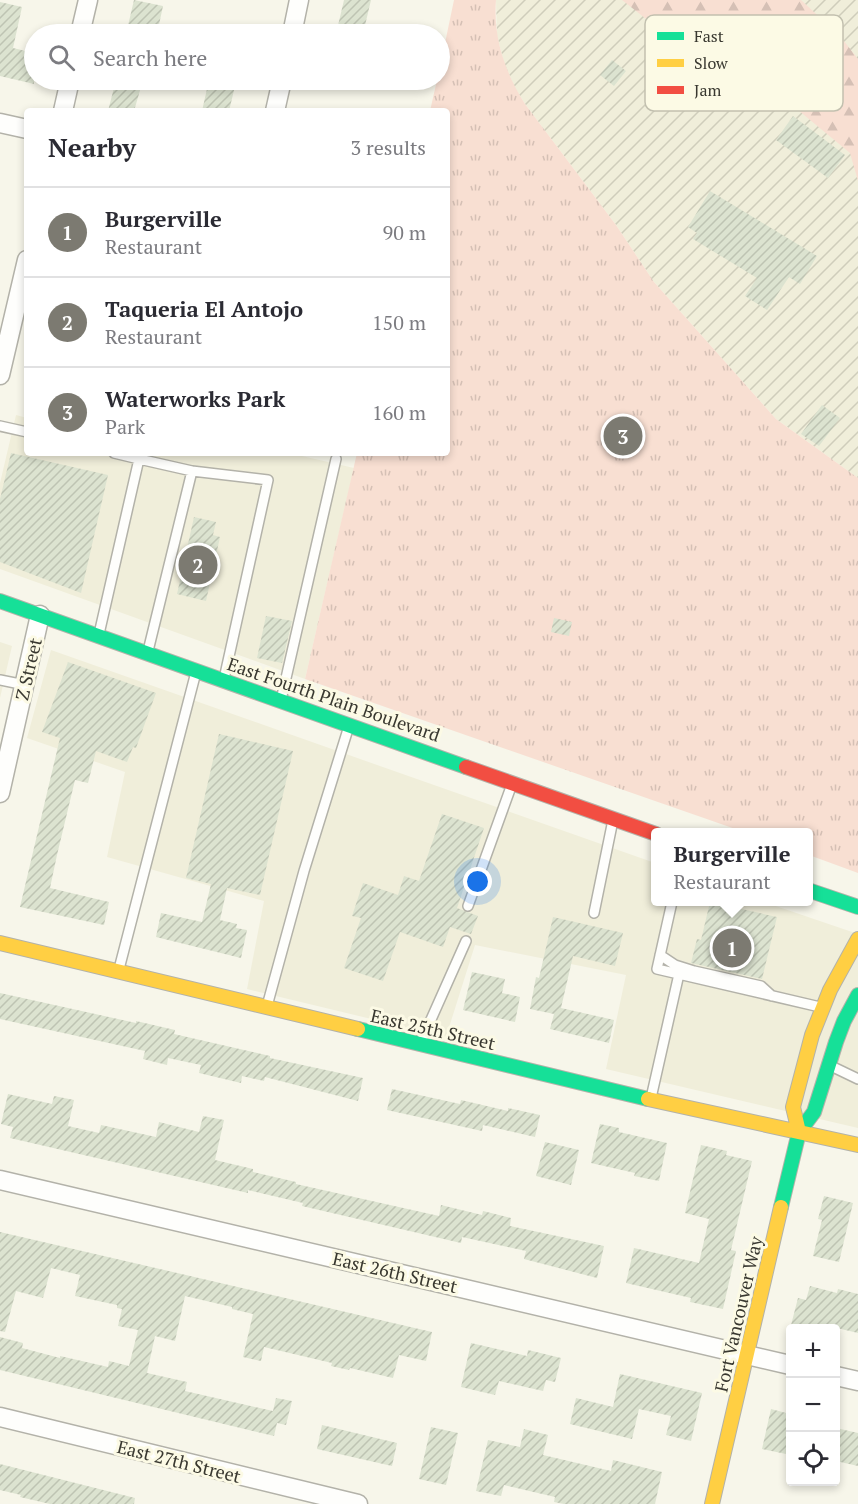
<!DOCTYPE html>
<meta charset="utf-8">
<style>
:root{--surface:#fff;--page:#f7f7f7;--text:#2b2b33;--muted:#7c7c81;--line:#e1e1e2;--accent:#7c7a71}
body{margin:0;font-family:"PT Serif",serif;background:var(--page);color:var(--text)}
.controls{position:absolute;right:18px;bottom:18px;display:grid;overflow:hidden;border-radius:6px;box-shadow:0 3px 9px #0003}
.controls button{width:54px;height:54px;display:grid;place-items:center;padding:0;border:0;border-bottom:2px solid var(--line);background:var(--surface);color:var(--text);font:30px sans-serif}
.you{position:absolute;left:478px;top:882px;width:21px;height:21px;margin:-15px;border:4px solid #fff;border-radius:50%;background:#1a73e8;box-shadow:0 0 0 9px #1a73e833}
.badge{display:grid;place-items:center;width:39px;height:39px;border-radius:50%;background:var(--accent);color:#fff;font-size:20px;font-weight:700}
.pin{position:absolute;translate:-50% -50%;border:3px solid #fff;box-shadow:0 2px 6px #0006}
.popup{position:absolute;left:651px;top:828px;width:162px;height:78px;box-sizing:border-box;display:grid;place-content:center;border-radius:6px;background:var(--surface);filter:drop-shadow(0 2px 4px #0005);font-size:20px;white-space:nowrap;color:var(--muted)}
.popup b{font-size:22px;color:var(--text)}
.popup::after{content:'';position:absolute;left:50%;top:100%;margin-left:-12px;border:12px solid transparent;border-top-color:var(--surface)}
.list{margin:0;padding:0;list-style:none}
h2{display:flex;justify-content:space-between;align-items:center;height:78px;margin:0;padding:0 24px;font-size:26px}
h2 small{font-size:20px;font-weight:400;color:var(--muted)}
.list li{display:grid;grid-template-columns:39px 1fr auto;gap:18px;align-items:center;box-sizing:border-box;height:90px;padding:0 24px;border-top:2px solid var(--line)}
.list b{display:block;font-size:22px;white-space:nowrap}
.list p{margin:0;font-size:20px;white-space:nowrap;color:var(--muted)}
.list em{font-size:20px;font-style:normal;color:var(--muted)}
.icon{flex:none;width:33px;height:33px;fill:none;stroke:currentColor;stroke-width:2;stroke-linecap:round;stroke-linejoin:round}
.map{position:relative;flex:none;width:858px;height:1504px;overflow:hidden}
.search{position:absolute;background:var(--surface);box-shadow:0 3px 9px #0003;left:24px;top:24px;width:426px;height:66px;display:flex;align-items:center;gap:15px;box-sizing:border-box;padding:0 21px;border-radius:33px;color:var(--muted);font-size:22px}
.panel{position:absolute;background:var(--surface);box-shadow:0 3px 9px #0003;left:24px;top:108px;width:426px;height:348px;border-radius:6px}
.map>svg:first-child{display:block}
</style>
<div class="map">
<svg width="858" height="1504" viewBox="0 0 858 1504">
<defs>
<pattern id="industrial-furrows" width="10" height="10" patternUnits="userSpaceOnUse" patternTransform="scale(1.5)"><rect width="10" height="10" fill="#f0eeda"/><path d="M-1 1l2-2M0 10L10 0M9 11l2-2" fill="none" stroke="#cfcdbb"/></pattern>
<pattern id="forest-firs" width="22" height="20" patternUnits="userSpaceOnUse" patternTransform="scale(1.5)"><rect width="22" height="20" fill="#f8dfd2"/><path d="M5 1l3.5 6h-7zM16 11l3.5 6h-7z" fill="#d5c0b5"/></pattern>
<pattern id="park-tufts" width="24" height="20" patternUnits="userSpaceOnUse" patternTransform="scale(1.5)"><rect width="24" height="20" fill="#f8dfd2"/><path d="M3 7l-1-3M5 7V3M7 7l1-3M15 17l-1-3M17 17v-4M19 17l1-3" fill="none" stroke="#d5c0b5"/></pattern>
<pattern id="building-hatch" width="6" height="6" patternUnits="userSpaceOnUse" patternTransform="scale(1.5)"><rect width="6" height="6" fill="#dce3d0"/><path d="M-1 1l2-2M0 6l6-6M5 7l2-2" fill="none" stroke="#bec4b3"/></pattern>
</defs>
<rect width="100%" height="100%" fill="#f7f6ea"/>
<path fill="#f0eeda" d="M16 415 27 418V453H289L354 468 305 679 0 569V483Z
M0 642 12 646 0 698Z
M51 650 655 863 656 902H764L858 934V1128L606 1069 626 975 475 945 446 1037 247 989 264 901 107 857 125 772 27 738Z"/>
<path fill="url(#industrial-furrows)" d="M496 0H858V478L776 419 654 282 616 225 525 104 515 88 504 63 497 36Z"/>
<path fill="url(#forest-firs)" d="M622 0H801L840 36 858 59V181L850 153 734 57 669 37Z"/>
<path fill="url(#park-tufts)" d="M454 0H496C493 38 505 72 525 104L616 225 654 282 776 419 858 478V873L809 855 808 832H744L305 679 357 453H447V111H430L437 80H440V67Z"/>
<path fill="url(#building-hatch)" d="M134 0 163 6 157 34H126Z
M344 0H371L363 34H336Z
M0 2 22 7 13 48 34 53V84L0 76Z
M612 60 626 71 614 86 600 75Z
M116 80H143L134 111H108Z
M209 80H224L236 82 229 111H202Z
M793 116 845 155 828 178 776 140Z
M710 191 817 256 800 284 789 277 767 310 745 296 757 278 693 239 697 233 688 227Z
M822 405 840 418 819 446 801 434Z
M11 453 108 475 81 593 0 562V499Z
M194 517 216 522 213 535 220 537 206 601 177 594Z
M266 616 292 621 282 663 257 658Z
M554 618 572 622 569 636 551 632Z
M68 662 156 693 136 748 133 747 127 762 96 751 88 783 75 780 57 855 50 888 109 902 104 925 20 907 60 738 42 732Z
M219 734 293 751 260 895 227 888 220 920 237 924 236 928 247 930 241 958 156 937 161 913 202 922 211 884 186 878Z
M442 814 484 828 457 908 478 916 471 934 450 927 443 947 400 932 383 981 344 968 361 918 352 916 363 883 398 895 404 876 419 881Z
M710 902 777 917 762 979 691 963 697 939 701 940Z
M553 917 623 933 615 966 573 956 561 1008 614 1020 609 1043 550 1029 554 1014 530 1009 536 977 539 978Z
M472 972 505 979 502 993 520 997 515 1022 463 1010Z
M0 993 136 1023V1021L175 1030 174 1034 270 1056V1058L363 1078 358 1101 265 1077 264 1081 242 1076 241 1083 199 1073 201 1065 168 1058 167 1065 143 1059 145 1051 0 1019Z
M392 1089 460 1104 461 1100 508 1111V1108L540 1115 535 1137 483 1125 482 1131 387 1110Z
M8 1094 52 1104 54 1096 74 1100 68 1126 99 1133 101 1125 156 1137 159 1122 199 1132 203 1116 224 1120 215 1160 253 1169V1172L296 1182V1184L439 1216 441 1205 482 1215 483 1211 511 1218 510 1226 604 1246 597 1278 524 1259 526 1251 462 1237 461 1243 302 1206 303 1203 248 1190V1193L10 1138 13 1127 1 1124Z
M600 1124 619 1128V1132L667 1143 659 1181 634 1176 635 1173 591 1163Z
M545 1142 579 1150 571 1185 536 1176Z
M701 1145 727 1151 726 1155 752 1161 731 1250 736 1251 723 1309 690 1302 691 1298 626 1283 634 1248 699 1263 709 1219 685 1213Z
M824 1196 853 1203 839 1262 813 1256 822 1220 818 1219Z
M0 1232 432 1332 426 1361 399 1355 393 1378 350 1368 349 1370 331 1366 332 1363 264 1347 261 1361 243 1357 253 1314 232 1309V1307L185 1296 175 1341 155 1336 147 1373 187 1382 185 1391 273 1411 276 1398 292 1401 286 1425 277 1423 274 1436 0 1370V1337L23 1343 22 1348 60 1358V1356L108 1367 109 1361 129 1366 138 1330 118 1326 122 1309 117 1308V1305L75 1296 80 1275 51 1268 43 1298 16 1291 5 1332 0 1331Z
M810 1286 837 1293 838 1289 858 1294V1333L820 1324 819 1329H790L798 1298 806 1300Z
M471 1343 527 1356 528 1350 561 1358 555 1382 546 1380 543 1391 499 1381 495 1395 461 1387Z
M620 1374 702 1393 691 1441 666 1435 671 1416 639 1409 632 1439 570 1424 576 1398 613 1407Z
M771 1409 790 1414V1433L786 1454 762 1449Z
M322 1425 397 1443 392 1466 317 1449Z
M431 1427 458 1433 446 1485 419 1479Z
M836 1428 858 1433V1466L836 1461Z
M524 1429 548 1435 543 1455 611 1471 613 1460 662 1472 655 1504H564L554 1502 555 1497 504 1485 501 1496 476 1491 488 1440 520 1447Z
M0 1464 135 1498 134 1504H50L20 1497 21 1495 0 1490Z"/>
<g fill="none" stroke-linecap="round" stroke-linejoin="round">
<g stroke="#b3b2a9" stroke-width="12">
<path id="lane" d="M0 426 27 432
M139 459 192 471 148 651
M192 471 268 480 224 679
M99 634 139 459 114 453
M0 680 25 685
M281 700 336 459
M672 902 657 969 820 1007
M468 906 512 784
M594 913 613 820
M660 955 675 965 694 971 761 986 772 996
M119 969 196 672
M267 1006 304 871 349 726
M421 1042 466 941
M831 1066 858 1079
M651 1098 679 974"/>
</g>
<g stroke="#b3b2a9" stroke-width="21">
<path id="street" d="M80 34 88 0
M292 34 299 0
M63 111 70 80
M275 111 282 80
M0 123 27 129
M0 375 27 260
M0 793 40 615
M0 1180 790 1365
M836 1376 858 1381
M0 1417 358 1504"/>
</g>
<g stroke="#b3b2a9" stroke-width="16">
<path id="fast" d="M0 601 466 767
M808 890 858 907
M358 1029 648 1099
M781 1207 799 1132 814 1112 836 1042 844 1021 858 995"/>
</g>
<g stroke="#b3b2a9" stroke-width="16">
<path id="slow" d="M0 943 358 1029
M648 1099 858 1145
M799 1132 793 1107 812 1035 830 990 858 939
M712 1504 781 1207"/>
</g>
<g stroke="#b3b2a9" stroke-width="16">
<path id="jam" d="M466 767 656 834"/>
</g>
<use href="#lane" stroke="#fefefc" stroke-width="9"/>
<use href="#street" stroke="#fefefc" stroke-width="18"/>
<use href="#fast" stroke="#16e098" stroke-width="14"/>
<use href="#slow" stroke="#ffcf43" stroke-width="14"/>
<use href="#jam" stroke="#f24e42" stroke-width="14"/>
</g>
<g text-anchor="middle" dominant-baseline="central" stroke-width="6" stroke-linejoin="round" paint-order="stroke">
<g font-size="18" fill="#393830" stroke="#fcfae5">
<text transform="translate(28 669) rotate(-77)">Z Street</text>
<text transform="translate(334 699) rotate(19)">East Fourth Plain Boulevard</text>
<text transform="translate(433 1029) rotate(13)">East 25th Street</text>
<text transform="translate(395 1272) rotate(13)">East 26th Street</text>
<text transform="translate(738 1314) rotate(-77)">Fort Vancouver Way</text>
<text transform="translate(179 1461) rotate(14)">East 27th Street</text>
</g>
</g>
<rect x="645" y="15" width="198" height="96" rx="9" fill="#fcfae5" stroke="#c2c0af" stroke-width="1.5"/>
<rect x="657" y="32" width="27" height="8" fill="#16e098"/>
<rect x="657" y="59" width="27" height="8" fill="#ffcf43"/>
<rect x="657" y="86" width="27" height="8" fill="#f24e42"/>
<g font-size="16" fill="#393830">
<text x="694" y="42">Fast</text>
<text x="694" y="69">Slow</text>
<text x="694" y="96">Jam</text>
</g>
</svg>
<div class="controls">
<button>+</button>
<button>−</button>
<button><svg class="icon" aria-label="locate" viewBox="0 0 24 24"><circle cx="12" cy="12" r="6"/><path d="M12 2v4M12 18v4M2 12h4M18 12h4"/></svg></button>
</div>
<div class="you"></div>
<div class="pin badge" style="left:732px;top:948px">1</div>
<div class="popup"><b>Burgerville</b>Restaurant</div>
<div class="pin badge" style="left:198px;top:565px">2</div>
<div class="pin badge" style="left:623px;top:436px">3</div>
<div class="search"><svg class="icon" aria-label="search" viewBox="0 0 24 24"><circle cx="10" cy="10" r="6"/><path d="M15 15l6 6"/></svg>Search here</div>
<section class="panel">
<h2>Nearby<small>3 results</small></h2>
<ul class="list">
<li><span class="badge">1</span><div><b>Burgerville</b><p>Restaurant</p></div><em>90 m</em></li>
<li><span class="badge">2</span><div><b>Taqueria El Antojo</b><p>Restaurant</p></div><em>150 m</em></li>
<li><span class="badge">3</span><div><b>Waterworks Park</b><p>Park</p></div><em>160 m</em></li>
</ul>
</section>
</div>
